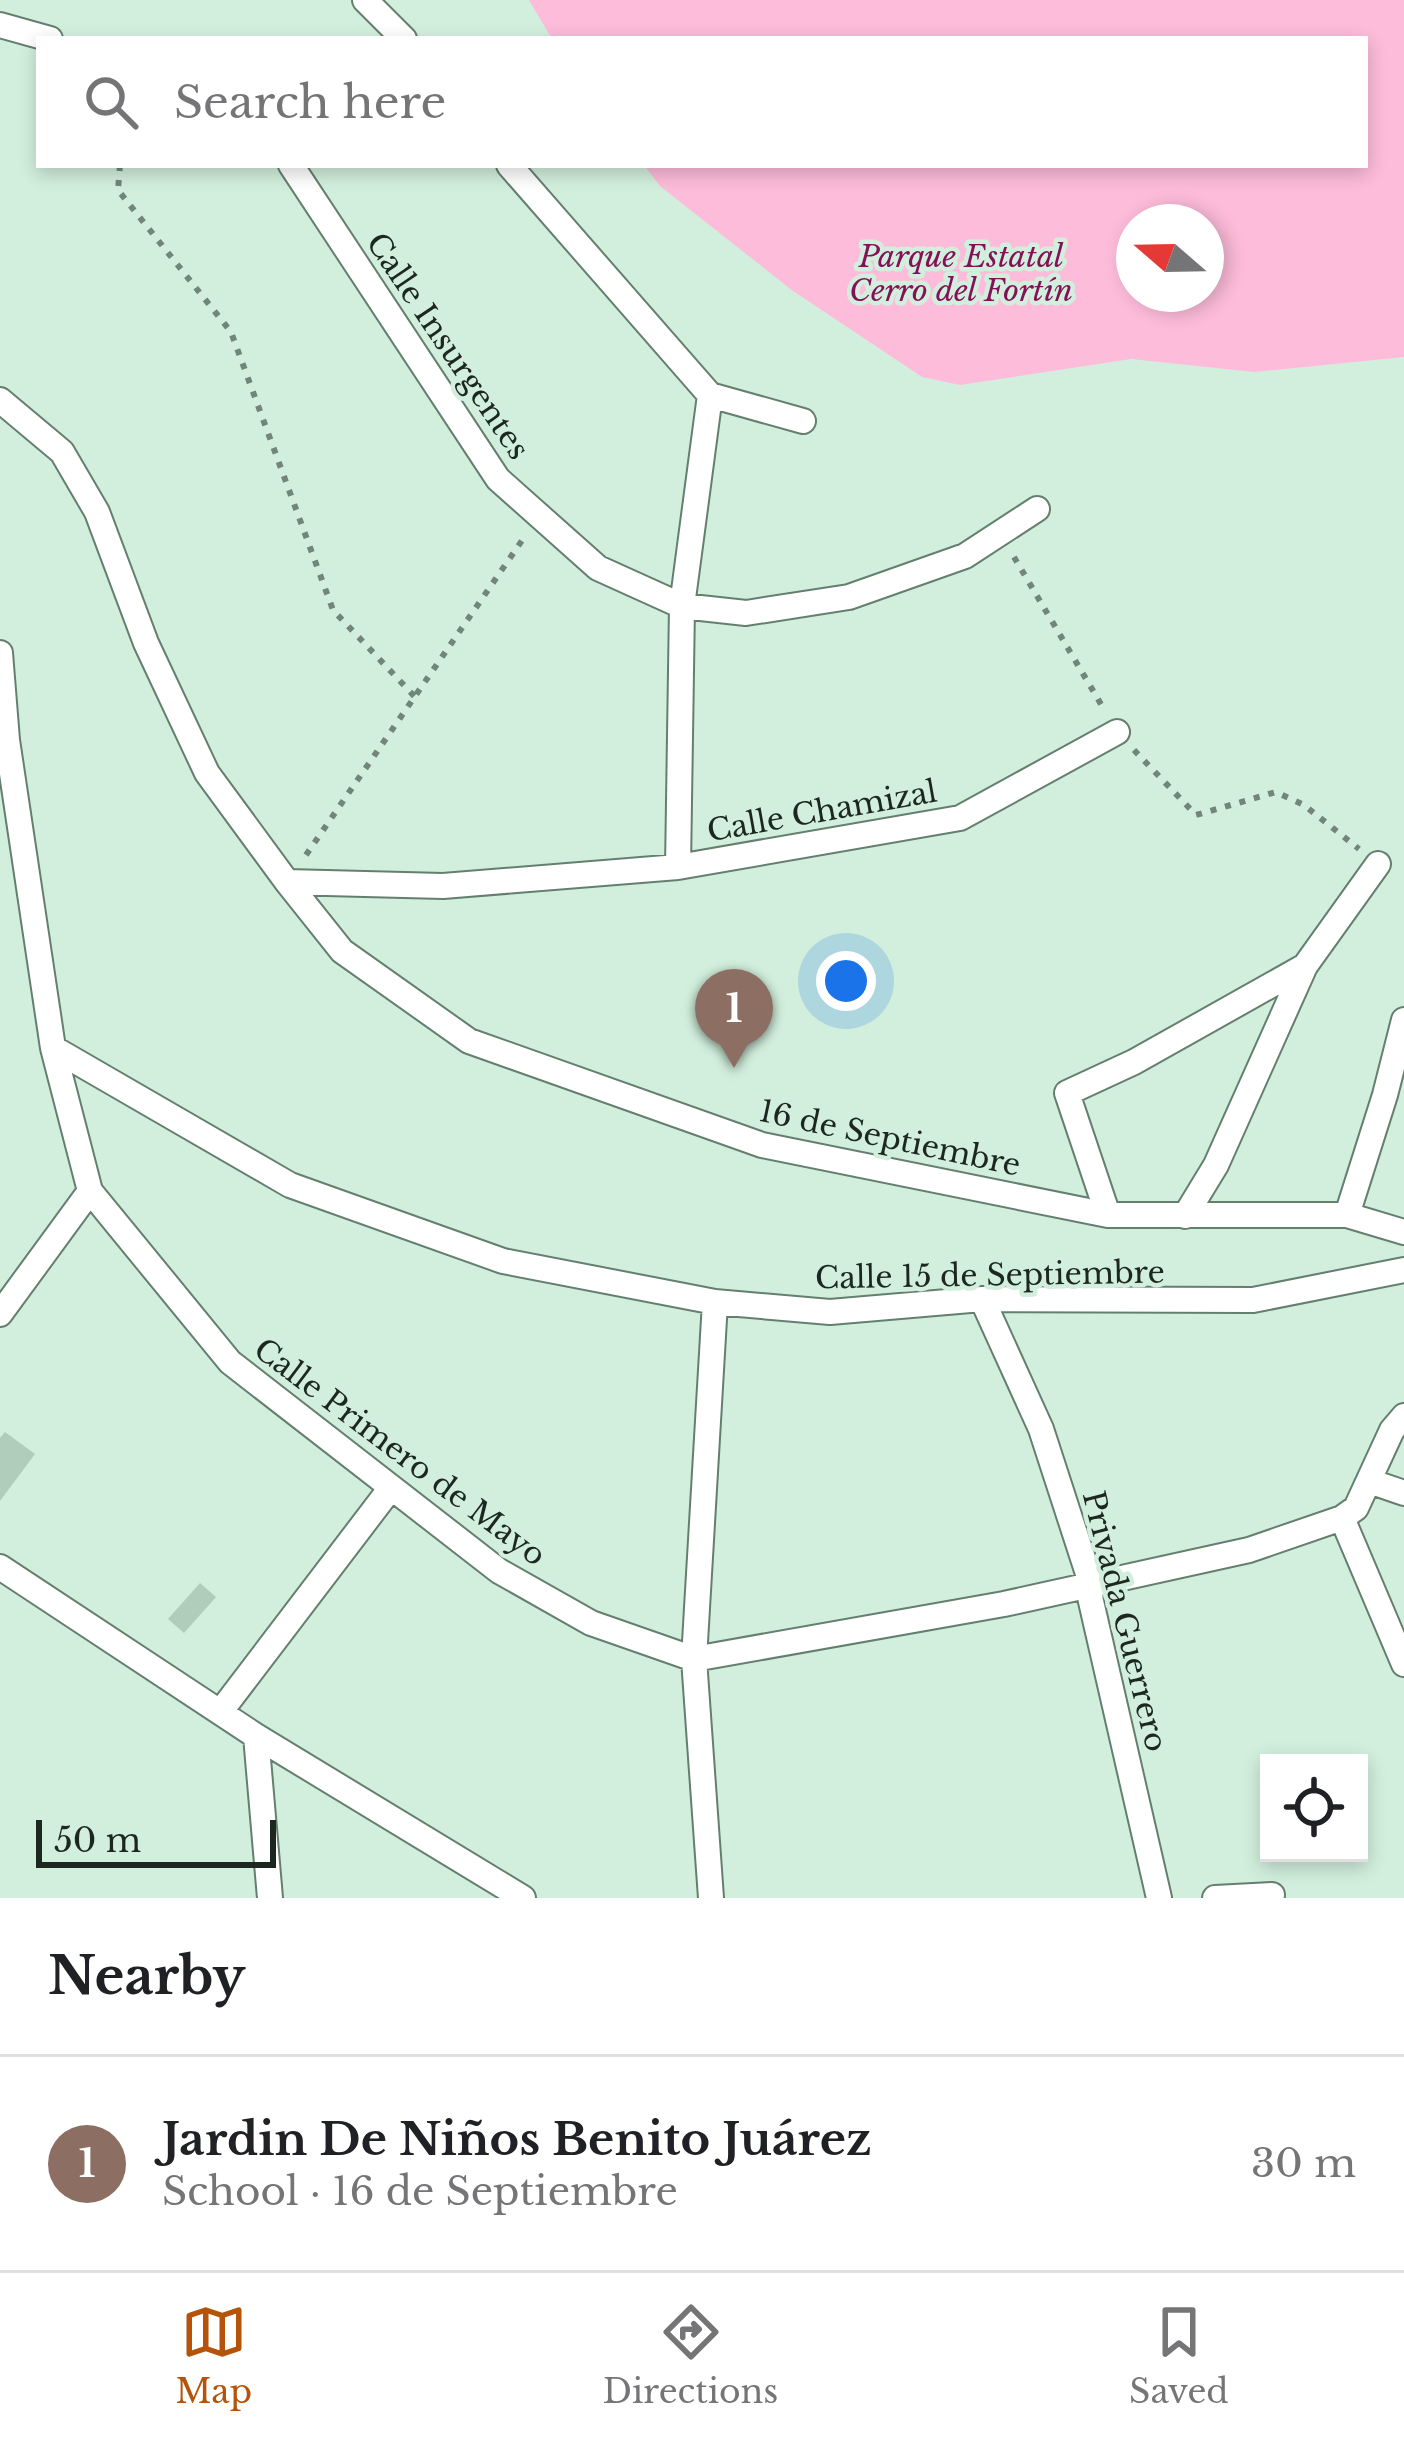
<!DOCTYPE html>
<meta charset="utf-8">
<style>
:root{--surface:#fff;--page:#f6f6f6;--text:#202124;--muted:#757577;--line:#e0e0e0;--accent:#b45309}
body{margin:0;font-family:"Libre Baskerville",serif;background:var(--page);color:var(--text)}
.controls{position:absolute;right:36px;bottom:36px;display:grid;overflow:hidden;border-radius:0px;box-shadow:0 6px 18px #0003}
.controls button{width:108px;height:108px;display:grid;place-items:center;padding:0;border:0;border-bottom:3px solid var(--line);background:var(--surface);color:var(--text);font:60px sans-serif}
.compass{position:absolute;left:1116px;top:204px;width:108px;height:108px;border-radius:50%;background:var(--surface);box-shadow:0 6px 18px #0003;rotate:290deg}
.scale{position:absolute;left:36px;bottom:30px;width:240px;box-sizing:border-box;padding-left:12px;border:6px solid #1c2720;border-top:0;font-size:33px;line-height:42px;white-space:nowrap;color:#1c2720;-webkit-text-stroke:9px #d2efdd;paint-order:stroke}
.you{position:absolute;left:846px;top:981px;width:42px;height:42px;margin:-30px;border:9px solid #fff;border-radius:50%;background:#1a73e8;box-shadow:0 0 0 18px #1a73e833}
.badge{display:grid;place-items:center;width:78px;height:78px;border-radius:50%;background:var(--accent);color:#fff;font-size:39px;font-weight:700}
.pin{position:absolute;translate:-50% -99px;filter:drop-shadow(0 3px 6px #0008)}
.pin::after{content:'';position:absolute;top:63px;width:42px;height:36px;background:inherit;clip-path:polygon(0 0,100% 0,50% 100%)}
.list{margin:0;padding:0;list-style:none}
h2{display:flex;justify-content:space-between;align-items:center;height:156px;margin:0;padding:0 48px;font-size:51px}
h2 small{font-size:39px;font-weight:400;color:var(--muted)}
.list li{display:grid;grid-template-columns:78px 1fr auto;gap:36px;align-items:center;box-sizing:border-box;height:216px;padding:0 48px;border-top:3px solid var(--line)}
.list b{display:block;font-size:45px;white-space:nowrap}
.list p{margin:0;font-size:39px;white-space:nowrap;color:var(--muted)}
.list em{font-size:39px;font-style:normal;color:var(--muted)}
.icon{flex:none;width:66px;height:66px;fill:none;stroke:currentColor;stroke-width:2;stroke-linecap:round;stroke-linejoin:round}
.map{position:relative;flex:none;width:1404px;height:1898px;overflow:hidden}
.search{position:absolute;background:var(--surface);box-shadow:0 6px 18px #0003;left:36px;right:36px;top:36px;height:132px;display:flex;align-items:center;gap:30px;box-sizing:border-box;padding:0 42px;border-radius:0px;color:var(--muted);font-size:45px}
.sheet{height:372px;background:var(--surface)}
nav{display:flex;justify-content:space-around;align-items:center;box-sizing:border-box;height:168px;border-top:3px solid var(--line);background:var(--surface);font-size:33px;color:var(--muted)}
nav a{display:grid;justify-items:center;gap:6px}
nav .on{color:var(--accent)}
.map>svg:first-child{display:block}
</style>
<div class="map">
<svg width="1404" height="1898" viewBox="0 0 1404 1898">
<rect width="100%" height="100%" fill="#d2efdd"/>
<path fill="#fdbcda" fill-rule="evenodd" d="M529 0H1404V357L1254 372 1131 359 960 385 922 377 793 291 660 186 644 165H1365V39H552ZM1134 222H1206V294H1134Z"/>
<path fill="#b0ccba" d="M5 1432 35 1454 0 1501V1438Z
M200 1583 216 1597 184 1633 168 1619Z"/>
<g fill="none" stroke-linecap="round" stroke-linejoin="round">
<g stroke="#657f6f" stroke-width="28">
<path id="street" d="M365 0 404 39
M0 25 50 39
M291 165 498 479 598 568 682 606 746 613 849 597 965 556 1037 509
M509 165 710 395 803 421
M0 400 62 452 97 512 146 643 207 773 287 882 342 951 469 1041 762 1145 1108 1215H1347L1404 1232
M0 653 7 740 53 1048 90 1191 230 1362 499 1571 591 1623 694 1659 1004 1604 1249 1550 1342 1518 1356 1508 1392 1430 1404 1416
M678 867 682 606 710 395
M287 882 443 886 678 867 960 818 1117 732
M53 1048 290 1185 503 1261 715 1302 830 1312 982 1299 1253 1300 1404 1270
M1108 1215 1067 1093 1134 1062 1305 966
M1347 1215 1385 1095 1404 1020
M1185 1216 1216 1165 1305 966 1378 864
M982 1299 1041 1429 1092 1586 1090 1597 1159 1898
M0 1314 90 1191
M1369 1481 1404 1493
M1342 1518 1404 1664
M0 1567 256 1736 523 1898
M221 1711 390 1489
M256 1736 270 1898
M711 1898 694 1659 715 1302
M1215 1898 1272 1895"/>
</g>
<path stroke="#718579" stroke-width="6" stroke-dasharray="6 9" stroke-linecap="butt" d="M120 165 118 190 231 332 333 610 416 698
M1014 557 1105 711
M1134 750 1196 815 1276 792 1304 805 1359 849
M306 855 523 539"/>
<use href="#street" stroke="#fff" stroke-width="24"/>
</g>
<g text-anchor="middle" dominant-baseline="central" stroke-width="9" stroke-linejoin="round" paint-order="stroke">
<g font-size="30" font-style="italic" fill="#841158" stroke="#d2efdd">
<text x="961" y="256">Parque Estatal<tspan x="961" dy="34">Cerro del Fortín</tspan></text>
</g>
<g font-size="30" fill="#1c2720" stroke="#d2efdd">
<text transform="translate(448 346) rotate(56)">Calle Insurgentes</text>
<text transform="translate(822 811) rotate(-10)">Calle Chamizal</text>
<text transform="translate(890 1138) rotate(12)">16 de Septiembre</text>
<text transform="translate(990 1275) rotate(-1)">Calle 15 de Septiembre</text>
<text transform="translate(400 1452) rotate(37)">Calle Primero de Mayo</text>
<text transform="translate(1125 1621) rotate(76)">Privada Guerrero</text>
</g>
</g>
</svg>
<div class="controls">
<button><svg class="icon" aria-label="locate" viewBox="0 0 24 24"><circle cx="12" cy="12" r="6"/><path d="M12 2v4M12 18v4M2 12h4M18 12h4"/></svg></button>
</div>
<svg class="compass" viewBox="-18 -18 36 36"><path d="M0-13l5 13h-10z" fill="#e53935"/><path d="M0 13l5-13h-10z" fill="#757577"/></svg>
<div class="scale">50 m</div>
<div class="you"></div>
<div class="pin badge" style="left:734px;top:1068px;background:#8d6e63">1</div>
<div class="search"><svg class="icon" aria-label="search" viewBox="0 0 24 24"><circle cx="10" cy="10" r="6"/><path d="M15 15l6 6"/></svg>Search here</div>
</div>
<section class="sheet">
<h2>Nearby<small></small></h2>
<ul class="list">
<li><span class="badge" style="background:#8d6e63">1</span><div><b>Jardin De Niños Benito Juárez</b><p>School · 16 de Septiembre</p></div><em>30 m</em></li>
</ul>
</section>
<nav>
<a class="on"><svg class="icon" aria-label="map" viewBox="0 0 24 24"><path d="M3 6l6-2 6 2 6-2v14l-6 2-6-2-6 2zM9 4v14M15 6v14"/></svg>Map</a>
<a><svg class="icon" aria-label="directions" viewBox="0 0 24 24"><path d="M12 3l9 9-9 9-9-9zM9 14v-3h6M13 9l2 2-2 2"/></svg>Directions</a>
<a><svg class="icon" aria-label="saved" viewBox="0 0 24 24"><path d="M7 4h10v16l-5-4-5 4z"/></svg>Saved</a>
</nav>
